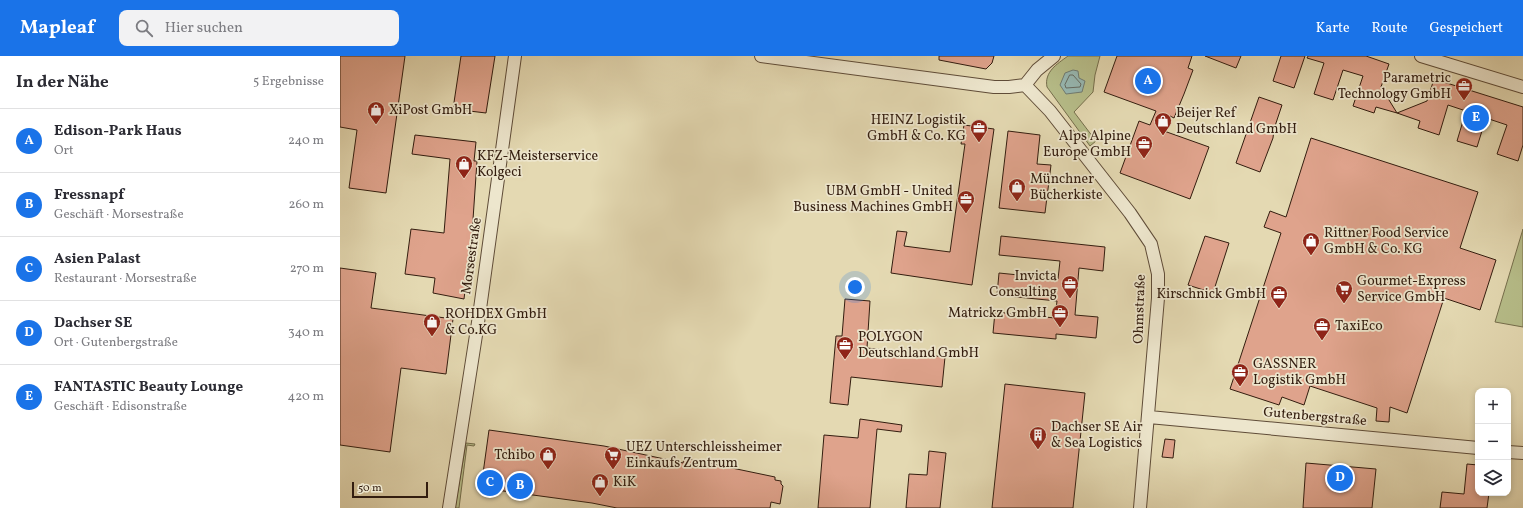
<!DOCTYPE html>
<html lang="de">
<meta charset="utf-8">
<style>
:root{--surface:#fff;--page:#f2f2f3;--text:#2b2b33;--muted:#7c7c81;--line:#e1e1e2;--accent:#1a73e8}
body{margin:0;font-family:Vollkorn,serif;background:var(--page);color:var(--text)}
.controls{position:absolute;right:12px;bottom:12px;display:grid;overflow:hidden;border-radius:8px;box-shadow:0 2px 6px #0003}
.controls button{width:36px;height:36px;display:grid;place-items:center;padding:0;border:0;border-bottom:1px solid var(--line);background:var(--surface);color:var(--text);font:20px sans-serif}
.scale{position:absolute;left:12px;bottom:10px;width:76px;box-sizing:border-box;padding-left:4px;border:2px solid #331d0f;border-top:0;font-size:11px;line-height:14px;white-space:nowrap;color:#331d0f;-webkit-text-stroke:3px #ede6cd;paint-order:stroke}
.you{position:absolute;left:515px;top:231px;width:14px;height:14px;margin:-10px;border:3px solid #fff;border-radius:50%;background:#1a73e8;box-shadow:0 0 0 6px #1a73e833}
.badge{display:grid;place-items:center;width:26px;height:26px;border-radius:50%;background:var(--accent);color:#fff;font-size:13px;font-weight:700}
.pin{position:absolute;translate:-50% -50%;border:2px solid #fff;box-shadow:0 1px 4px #0006}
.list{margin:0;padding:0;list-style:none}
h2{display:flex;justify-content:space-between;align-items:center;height:52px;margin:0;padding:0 16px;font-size:17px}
h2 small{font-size:13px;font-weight:400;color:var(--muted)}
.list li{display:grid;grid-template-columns:26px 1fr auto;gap:12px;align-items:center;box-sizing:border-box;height:64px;padding:0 16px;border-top:1px solid var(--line)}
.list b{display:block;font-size:15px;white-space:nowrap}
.list p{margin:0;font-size:13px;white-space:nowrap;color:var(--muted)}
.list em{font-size:13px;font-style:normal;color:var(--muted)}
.icon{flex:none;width:22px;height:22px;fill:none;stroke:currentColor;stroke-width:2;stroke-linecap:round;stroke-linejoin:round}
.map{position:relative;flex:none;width:1183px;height:452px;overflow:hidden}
header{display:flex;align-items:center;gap:24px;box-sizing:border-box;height:56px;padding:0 20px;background:var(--accent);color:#fff}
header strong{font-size:19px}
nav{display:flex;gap:22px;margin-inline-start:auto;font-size:14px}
.search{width:280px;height:36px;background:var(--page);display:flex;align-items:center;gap:10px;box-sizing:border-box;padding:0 14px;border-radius:8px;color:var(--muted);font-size:15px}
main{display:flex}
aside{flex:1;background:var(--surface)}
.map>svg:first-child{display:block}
</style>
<header>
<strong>Mapleaf</strong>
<div class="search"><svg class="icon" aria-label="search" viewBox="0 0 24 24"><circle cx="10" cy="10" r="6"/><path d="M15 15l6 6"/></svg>Hier suchen</div>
<nav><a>Karte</a><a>Route</a><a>Gespeichert</a></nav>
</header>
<main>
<aside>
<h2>In der Nähe<small>5 Ergebnisse</small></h2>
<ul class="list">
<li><span class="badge">A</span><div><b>Edison-Park Haus</b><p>Ort</p></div><em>240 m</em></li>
<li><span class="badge">B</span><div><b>Fressnapf</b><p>Geschäft · Morsestraße</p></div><em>260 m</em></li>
<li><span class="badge">C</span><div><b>Asien Palast</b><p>Restaurant · Morsestraße</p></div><em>270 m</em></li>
<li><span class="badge">D</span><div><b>Dachser SE</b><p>Ort · Gutenbergstraße</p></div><em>340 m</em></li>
<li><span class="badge">E</span><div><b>FANTASTIC Beauty Lounge</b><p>Geschäft · Edisonstraße</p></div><em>420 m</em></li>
</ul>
</aside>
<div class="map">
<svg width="1183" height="452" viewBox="0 0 1183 452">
<rect width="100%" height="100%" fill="#e4d9b2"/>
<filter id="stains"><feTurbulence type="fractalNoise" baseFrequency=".005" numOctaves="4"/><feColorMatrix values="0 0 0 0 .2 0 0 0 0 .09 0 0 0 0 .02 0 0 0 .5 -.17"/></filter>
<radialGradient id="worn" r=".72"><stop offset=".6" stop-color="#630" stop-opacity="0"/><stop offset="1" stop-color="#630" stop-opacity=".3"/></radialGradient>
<path fill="#b7be8a" stroke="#756e4c" d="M728 0H760L755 19 753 36 734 56 756 85 750 90 707 31C704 16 717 8 728 0Z
M1183 173V271L1155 266Z
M126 387 135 388 134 390 127 389 119 452H115Z"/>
<path fill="#97b9b4" stroke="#6f7b72" d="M733 14 738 15 739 22 745 25 742 36 726 38 720 29 725 17Z"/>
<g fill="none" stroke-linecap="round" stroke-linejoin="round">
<path stroke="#656b62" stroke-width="1" d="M730 19H733L741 28 740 31 726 32 725 29Z"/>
</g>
<path fill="#dfa38c" stroke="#331d0f" d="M0 0H65L46 137 9 132 17 74 0 71Z
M121 0H155L146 57 113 53Z
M599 0H654L652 7 646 13 599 4Z
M777 0H852L848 12 853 14 844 38 834 62 830 60 824 75 869 91 850 143 780 117 799 65 810 69 816 55 764 36Z
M865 0H901L896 12Z
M941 0H965L954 32 933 25Z
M968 0H1026L1049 8 1041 31 1057 57 1036 51 1034 57 1013 50 1023 20 1003 14 993 44 974 38 984 7 967 2Z
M1094 23 1183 51V89L1178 105 1157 98 1167 69 1146 62 1137 91 1117 85 1126 55 1108 49 1099 79 1078 72 1080 65 1057 57 1087 45Z
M919 41 942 49 934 73 933 82 920 116 896 107Z
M624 69 654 73 632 229 551 217 557 175 567 176 564 190 610 196 625 88H621Z
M668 75 700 79 697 108 711 109 705 157 659 152Z
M75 79 136 86 134 105H137L132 178 124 243 93 237 95 222 65 218 71 173 104 177 110 103 72 98Z
M971 82 1138 136 1120 192 1156 204 1140 254 1104 242 1067 357 1050 351 1049 366 1036 365 1037 352 970 330 964 349 942 341 939 349 890 333 941 177 924 171 930 155 946 161Z
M661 180 765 191 763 215 739 212 735 259 758 261 756 282 716 278V283L653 277 655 256 715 262 717 245 657 239 659 217 718 223 720 205 659 199Z
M865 180 889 187 873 237 848 229Z
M0 212 36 217 31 252 113 263 106 318 61 312 50 396 0 389Z
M505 243 530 245 527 292 605 301 602 331 511 321 508 349 490 347 496 280H502Z
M665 328 745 337 733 452H652Z
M520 363 562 369 561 376 537 373 530 452H478L484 379 518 382Z
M149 374 264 390 343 407 344 402 435 421V424L441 425V428L443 430 440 448 431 446 430 452H277L252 447 141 432Z
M825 383 835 384 833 402 822 401Z
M589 395 606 397 600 452H566L569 418 587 419Z
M966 407 1036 413 1032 452H963Z
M1127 408 1138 409V437H1149L1147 452H1100L1102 436 1124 438Z"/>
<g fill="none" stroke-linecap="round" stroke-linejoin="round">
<g stroke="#5f4c38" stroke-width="14">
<path id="street" d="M421 0 654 31H669L685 29
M1081 0 1183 31
M685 29 710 55 790 157 811 188 818 218V242L800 452
M685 29 697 14 714 0
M809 361 1138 392
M1168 396 1183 397
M109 452 139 260 175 0"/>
</g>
<use href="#street" stroke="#ede6cd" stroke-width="12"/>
</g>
<defs>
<g id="office-pin" transform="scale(0.9)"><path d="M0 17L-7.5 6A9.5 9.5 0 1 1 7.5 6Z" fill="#8f2418" stroke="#ede6cd"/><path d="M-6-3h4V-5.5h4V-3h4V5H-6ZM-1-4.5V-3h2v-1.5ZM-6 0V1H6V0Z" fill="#fff"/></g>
<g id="shop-pin" transform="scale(0.9)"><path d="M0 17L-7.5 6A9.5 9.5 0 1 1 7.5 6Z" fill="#8f2418" stroke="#ede6cd"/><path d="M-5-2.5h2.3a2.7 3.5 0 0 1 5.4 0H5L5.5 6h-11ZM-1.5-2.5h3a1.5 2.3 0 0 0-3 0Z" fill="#fff"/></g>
<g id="supermarket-pin" transform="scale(0.9)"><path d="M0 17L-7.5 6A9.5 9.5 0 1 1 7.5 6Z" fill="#8f2418" stroke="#ede6cd"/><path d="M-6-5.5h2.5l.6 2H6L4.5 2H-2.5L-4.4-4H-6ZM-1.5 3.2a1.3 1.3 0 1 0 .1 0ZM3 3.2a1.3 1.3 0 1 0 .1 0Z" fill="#fff"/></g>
<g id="building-pin" transform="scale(0.9)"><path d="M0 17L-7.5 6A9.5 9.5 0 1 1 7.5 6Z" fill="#8f2418" stroke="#ede6cd"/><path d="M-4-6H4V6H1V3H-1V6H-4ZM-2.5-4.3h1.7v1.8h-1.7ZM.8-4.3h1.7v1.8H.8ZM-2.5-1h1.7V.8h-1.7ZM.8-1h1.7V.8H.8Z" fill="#fff"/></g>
</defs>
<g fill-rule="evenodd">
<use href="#office-pin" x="1124" y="30"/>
<use href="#shop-pin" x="36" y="54"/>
<use href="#shop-pin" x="823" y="65"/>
<use href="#office-pin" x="639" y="72"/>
<use href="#office-pin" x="804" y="88"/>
<use href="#shop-pin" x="124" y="108"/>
<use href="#shop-pin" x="677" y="131"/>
<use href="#office-pin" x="626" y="143"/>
<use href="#shop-pin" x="971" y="185"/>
<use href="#office-pin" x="730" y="228"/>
<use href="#supermarket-pin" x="1004" y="233"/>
<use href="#office-pin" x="939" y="238"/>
<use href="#office-pin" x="720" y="257"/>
<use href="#shop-pin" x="92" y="266"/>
<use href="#office-pin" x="982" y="270"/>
<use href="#office-pin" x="505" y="289"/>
<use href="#office-pin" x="900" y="316"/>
<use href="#building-pin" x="698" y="379"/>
<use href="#shop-pin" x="208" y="399"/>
<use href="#supermarket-pin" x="273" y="399"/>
<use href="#shop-pin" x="260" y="426"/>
</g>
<g text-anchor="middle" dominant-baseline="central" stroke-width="3.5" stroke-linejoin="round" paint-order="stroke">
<g font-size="14" fill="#331d0f" stroke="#ede6cd" text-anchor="start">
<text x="1111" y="22" text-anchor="end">Parametric<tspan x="1111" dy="16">Technology GmbH</tspan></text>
<text x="49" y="54">XiPost GmbH</text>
<text x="836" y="57">Beijer Ref<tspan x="836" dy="16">Deutschland GmbH</tspan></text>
<text x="626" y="64" text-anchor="end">HEINZ Logistik<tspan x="626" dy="16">GmbH &amp; Co. KG</tspan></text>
<text x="791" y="80" text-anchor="end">Alps Alpine<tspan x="791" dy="16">Europe GmbH</tspan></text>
<text x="137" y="100">KFZ-Meisterservice<tspan x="137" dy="16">Kolgeci</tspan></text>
<text x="690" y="123">Münchner<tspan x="690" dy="16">Bücherkiste</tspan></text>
<text x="613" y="135" text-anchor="end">UBM GmbH - United<tspan x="613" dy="16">Business Machines GmbH</tspan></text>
<text x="984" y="177">Rittner Food Service<tspan x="984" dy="16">GmbH &amp; Co. KG</tspan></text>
<text x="717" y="220" text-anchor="end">Invicta<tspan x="717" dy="16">Consulting</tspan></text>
<text x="1017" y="225">Gourmet-Express<tspan x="1017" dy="16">Service GmbH</tspan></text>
<text x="926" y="238" text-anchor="end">Kirschnick GmbH</text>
<text x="707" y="257" text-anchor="end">Matrickz GmbH</text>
<text x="105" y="258">ROHDEX GmbH<tspan x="105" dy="16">&amp; Co.KG</tspan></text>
<text x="995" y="270">TaxiEco</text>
<text x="518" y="281">POLYGON<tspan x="518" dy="16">Deutschland GmbH</tspan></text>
<text x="913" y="308">GASSNER<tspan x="913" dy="16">Logistik GmbH</tspan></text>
<text x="711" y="371">Dachser SE Air<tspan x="711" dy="16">&amp; Sea Logistics</tspan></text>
<text x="286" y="391">UEZ Unterschleissheimer<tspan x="286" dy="16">Einkaufs Zentrum</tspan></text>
<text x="195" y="399" text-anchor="end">Tchibo</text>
<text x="273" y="426">KiK</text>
</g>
<g font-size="14" fill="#331d0f" stroke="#ede6cd">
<text transform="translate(132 200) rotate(-82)">Morsestraße</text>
<text transform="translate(800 253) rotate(-88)">Ohmstraße</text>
<text transform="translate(975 361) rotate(5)">Gutenbergstraße</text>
</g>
</g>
<rect width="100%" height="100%" filter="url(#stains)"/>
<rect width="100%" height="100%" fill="url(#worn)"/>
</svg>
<div class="controls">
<button>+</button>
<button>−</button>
<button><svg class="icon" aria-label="layers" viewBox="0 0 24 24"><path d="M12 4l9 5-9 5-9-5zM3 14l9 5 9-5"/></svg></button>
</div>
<div class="scale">50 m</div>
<div class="you"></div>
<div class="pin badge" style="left:808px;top:25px">A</div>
<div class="pin badge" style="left:180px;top:430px">B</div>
<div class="pin badge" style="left:150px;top:427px">C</div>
<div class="pin badge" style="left:1000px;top:422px">D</div>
<div class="pin badge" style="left:1136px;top:62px">E</div>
</div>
</main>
